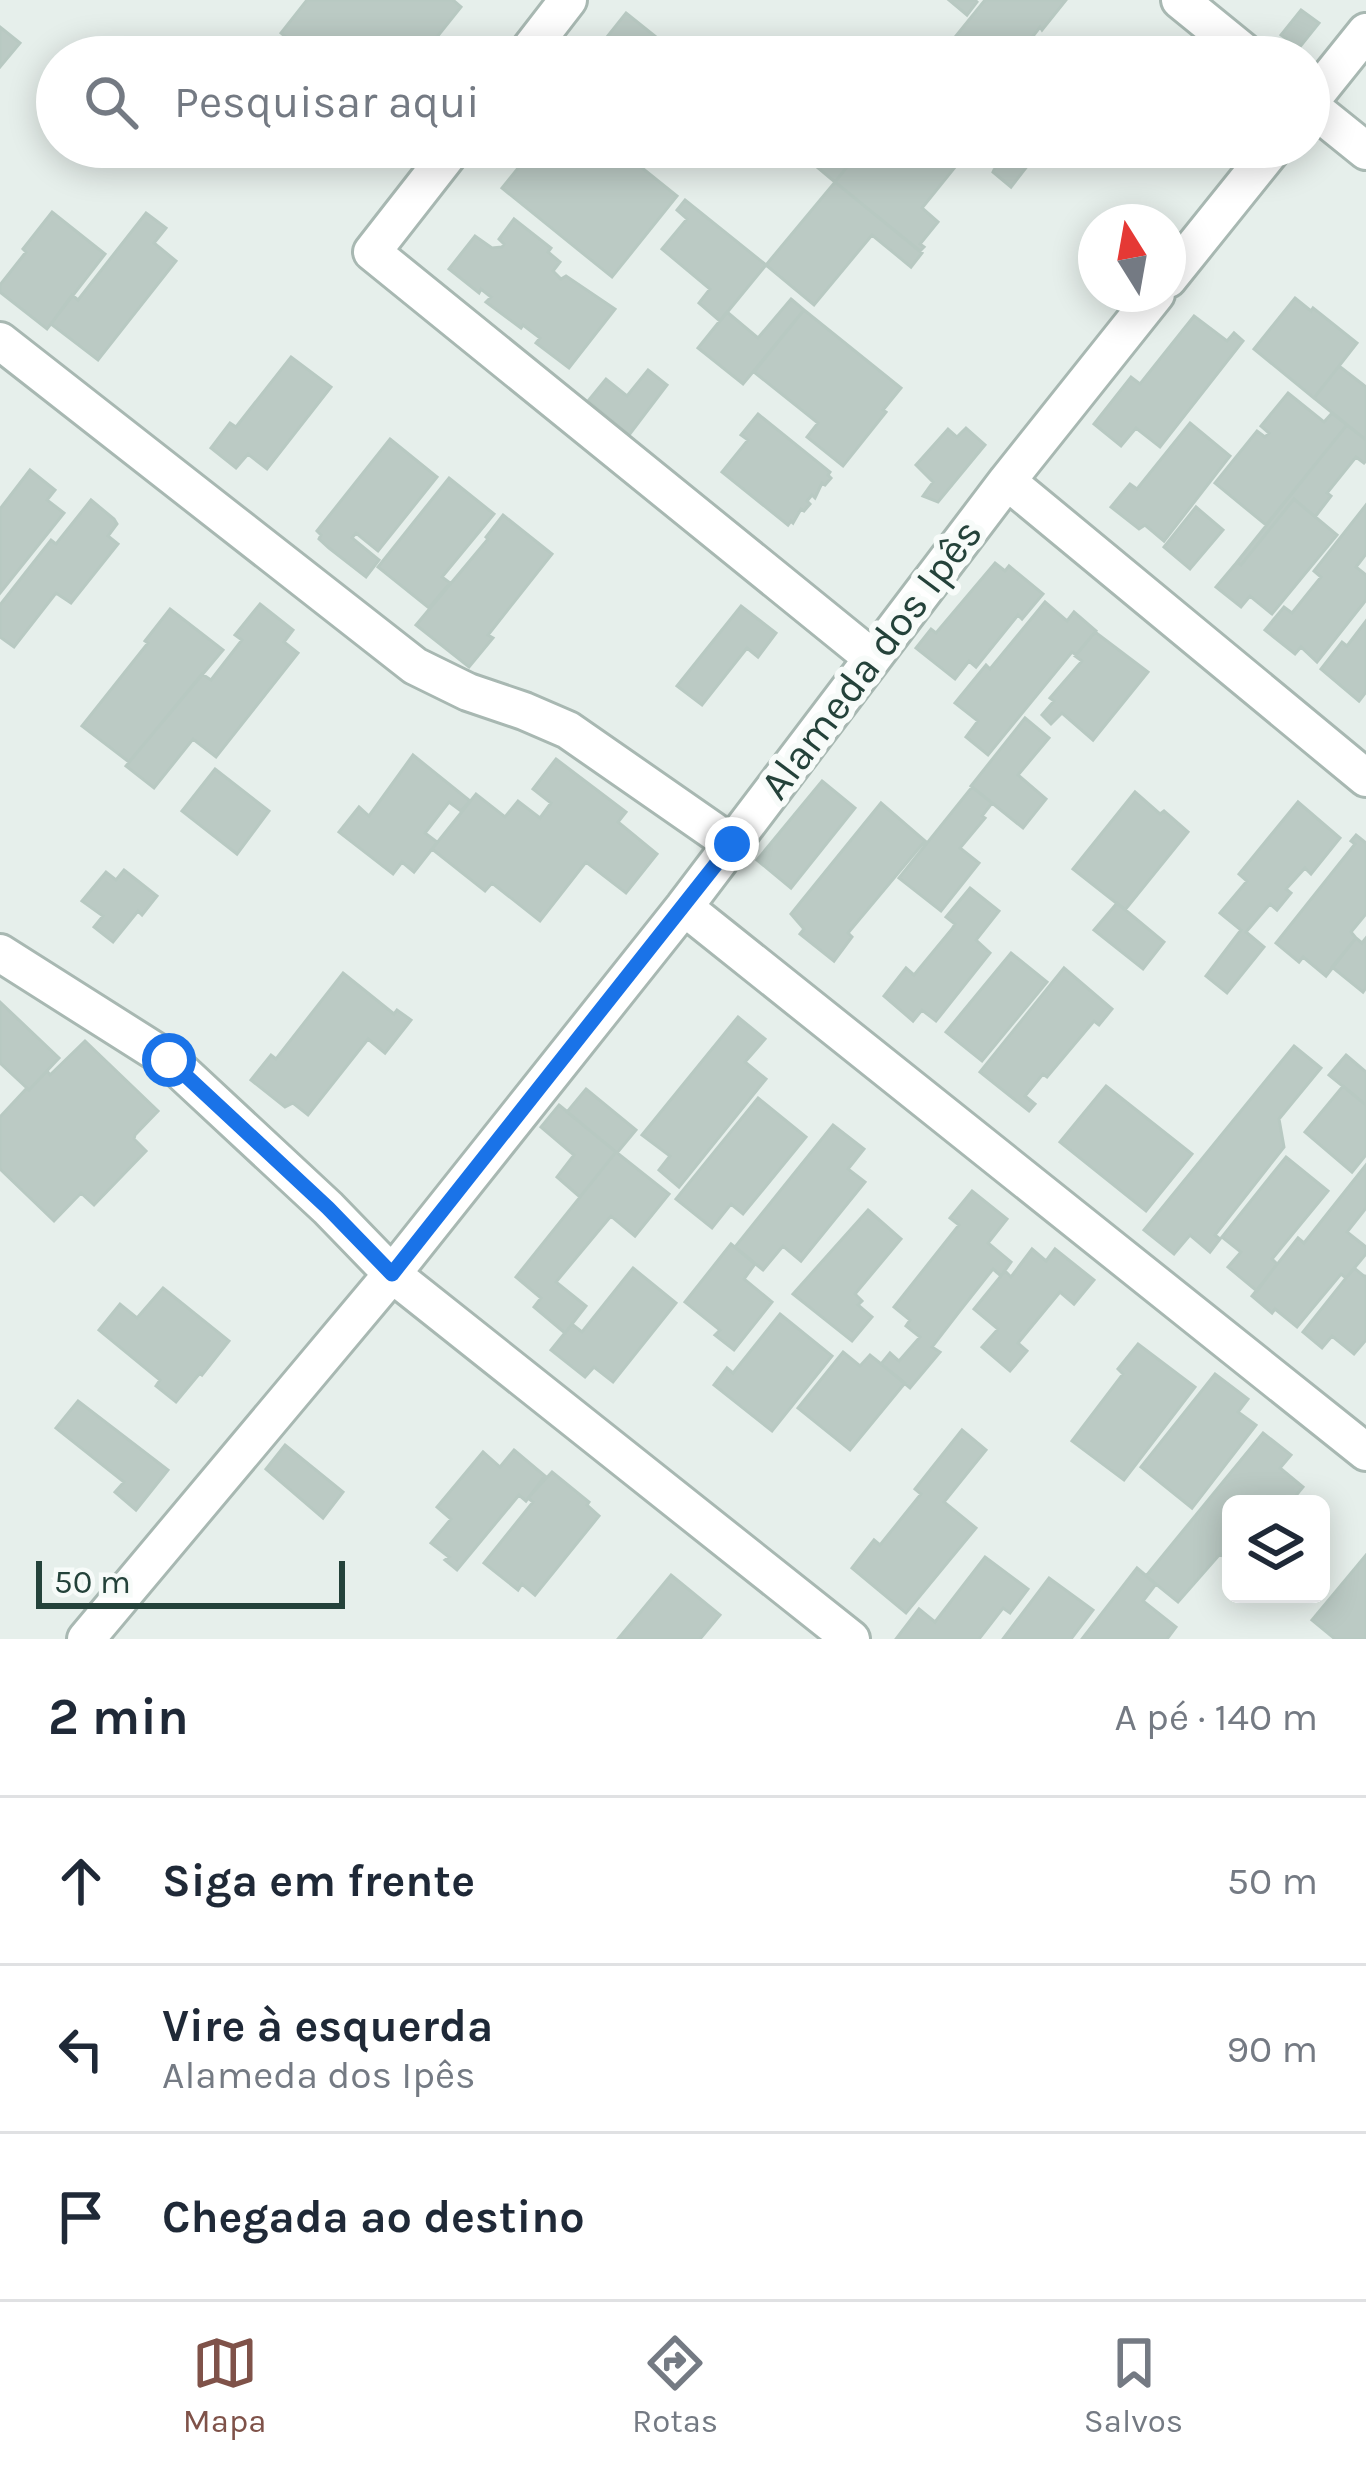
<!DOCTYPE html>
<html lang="pt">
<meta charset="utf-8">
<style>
:root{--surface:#fff;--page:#f2f2f3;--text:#1f2937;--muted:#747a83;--line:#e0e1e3;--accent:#7f5249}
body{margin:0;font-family:Karla,sans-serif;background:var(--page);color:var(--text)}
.controls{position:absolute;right:36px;bottom:36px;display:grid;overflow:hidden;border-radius:18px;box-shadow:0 6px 30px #0003}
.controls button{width:108px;height:108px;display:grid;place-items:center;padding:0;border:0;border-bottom:3px solid var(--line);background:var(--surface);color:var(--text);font:60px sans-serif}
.compass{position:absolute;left:1078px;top:204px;width:108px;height:108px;border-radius:50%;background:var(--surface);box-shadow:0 6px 30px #0003;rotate:349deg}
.scale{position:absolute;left:36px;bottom:30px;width:309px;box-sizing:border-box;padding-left:12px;border:6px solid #24423a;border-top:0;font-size:33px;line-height:42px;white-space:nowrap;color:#24423a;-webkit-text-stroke:9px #f7fbf9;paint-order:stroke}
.stop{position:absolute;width:36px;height:36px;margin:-27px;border:9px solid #1a73e8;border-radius:50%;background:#fff}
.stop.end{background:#1a73e8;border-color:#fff;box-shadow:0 3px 12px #0008}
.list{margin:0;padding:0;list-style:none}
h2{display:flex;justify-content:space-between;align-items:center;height:156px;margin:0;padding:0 48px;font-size:51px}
h2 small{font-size:39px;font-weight:400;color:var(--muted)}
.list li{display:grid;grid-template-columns:78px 1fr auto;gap:36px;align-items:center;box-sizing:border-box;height:168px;padding:0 48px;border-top:3px solid var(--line)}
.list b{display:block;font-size:45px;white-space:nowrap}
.list p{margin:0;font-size:39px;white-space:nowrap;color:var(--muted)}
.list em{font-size:39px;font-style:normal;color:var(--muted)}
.icon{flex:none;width:66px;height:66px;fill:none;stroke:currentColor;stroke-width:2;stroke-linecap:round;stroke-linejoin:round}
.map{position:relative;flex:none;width:1366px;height:1639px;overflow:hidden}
.search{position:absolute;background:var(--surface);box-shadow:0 6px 30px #0003;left:36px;right:36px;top:36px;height:132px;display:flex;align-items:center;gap:30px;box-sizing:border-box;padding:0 42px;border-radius:66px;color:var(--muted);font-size:45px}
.sheet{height:660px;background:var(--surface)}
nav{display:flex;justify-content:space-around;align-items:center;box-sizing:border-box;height:168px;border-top:3px solid var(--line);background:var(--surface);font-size:33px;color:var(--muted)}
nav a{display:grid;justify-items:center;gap:6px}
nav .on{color:var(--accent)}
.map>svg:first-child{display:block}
</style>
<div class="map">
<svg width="1366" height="1639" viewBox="0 0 1366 1639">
<rect width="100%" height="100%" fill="#e6efeb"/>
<path fill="#bbcac4" stroke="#b8c9c2" stroke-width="3" d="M307 0H453L461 7 421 57H310L281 33Z
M949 0H975L977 2 967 15Z
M985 0H1066L1042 30 1040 27 1030 40 1033 43 1021 57H991L987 54 985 57H939Z
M1301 10 1319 23 1299 48 1281 35Z
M626 13 681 57H591Z
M0 27 20 43 0 67Z
M535 147H616L677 196 612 277 502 188Z
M810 147H863L835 182 817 167 824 158Z
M863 147H963L968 151 922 208 938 222 920 244 924 247 920 251 835 182Z
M963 147H1042L1011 187 993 172 995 168 978 154 975 157Z
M835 182 922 253 911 267 872 235 814 305 766 265Z
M685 200 766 265 720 321 699 303 710 289 662 249 687 219 677 210Z
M52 212 105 254 47 329 0 292V285L26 252 23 249Z
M146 213 166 228 154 243 176 261 98 360 51 324 72 295 78 300Z
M514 219 551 248 548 252 560 262 553 271 561 279 566 276 615 309 569 368 536 343 540 338 523 325 521 328 486 302 491 297 481 289 479 293 449 269 475 236 492 248 502 247 504 244 499 239Z
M1295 298 1311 311 1313 308 1357 343 1314 398 1254 349Z
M791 299 804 310 743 384 698 348 727 312 758 338Z
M804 310 901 388 883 410 886 412 843 466 807 437 818 423 754 372Z
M1194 316 1227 341 1234 333 1243 341 1160 447 1136 428 1121 446 1094 424 1131 377 1140 384Z
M291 357 331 387 267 469 248 454 236 468 211 448 230 423 236 427Z
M1339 366 1366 387V440L1314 398Z
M648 370 667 385 629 435 588 401 606 379 627 396Z
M1288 393 1324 422 1332 413 1347 425 1266 525 1215 483 1257 431 1265 437 1269 433 1261 426Z
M758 414 830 472 828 475 831 478 825 485 822 483 815 498 812 495 807 501 810 504 804 511 801 509 793 523 791 521 788 525 722 472 748 440 741 435Z
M1190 423 1230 456 1164 541 1145 525 1139 529 1111 507 1130 484 1137 489Z
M1347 425 1366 440V461L1364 463 1356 457 1327 493 1331 496 1315 517 1294 499 1241 565 1237 562Z
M966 428 985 445 938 502 923 496 933 482 916 465 948 429 957 437Z
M390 439 437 477 378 551 356 533 352 538 379 560 366 577 329 548 319 539 321 535 317 531Z
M30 470 55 490 47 500 64 513 0 593V509Z
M449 478 494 514 442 577 450 583 429 608 378 567Z
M1294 499 1337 535 1272 614 1250 596 1241 607 1216 587 1237 562 1241 565Z
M91 500 114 519 117 524 108 536 118 544 71 603 56 593 14 647 0 637V605L51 540 56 544Z
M1366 505V554L1356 567 1366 575V600L1317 662 1301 647 1295 654 1265 630 1284 607 1292 613 1321 577 1314 571Z
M1196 507 1223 530 1190 569 1164 547Z
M503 515 552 554 488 635 493 638 469 667 416 625 488 539 486 537Z
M995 563 1005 571 1009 566 1043 594 1022 619 1018 615 976 667 969 661 955 679 916 648 931 629 936 633Z
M1045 602 1067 621 1074 612 1096 631 1076 655 1072 652 988 755 966 737 978 721 955 703 986 665 990 669Z
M260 604 293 630 284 642 298 653 216 757 193 739 154 788 126 766 202 674 211 680 242 640 235 635Z
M741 606 776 633 758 657 747 648 702 705 677 686Z
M170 609 223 650 129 762 82 726 148 643 145 641Z
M1366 621V692L1359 701 1321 669 1342 642 1347 646Z
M1095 632 1148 672 1093 740 1062 713 1051 724 1042 715 1054 701 1050 698 1082 661 1075 656Z
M1025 718 1049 738 1018 775 1046 799 1023 828 971 786Z
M413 755 470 801 461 811 449 802 425 833 437 842 432 849 414 872 402 862 393 874 339 832 359 807 369 816Z
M556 759 626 812 618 822 657 854 626 893 586 862 540 921 492 883 485 891 432 849 476 794 505 817 518 801 540 818 551 803 533 789Z
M215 769 269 811 237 854 182 811Z
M822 781 855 808 791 888 757 860Z
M972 787 992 803 982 816 985 818 960 848 979 863 941 911 899 878Z
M1135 792 1160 814 1164 811 1188 832 1125 910 1073 869Z
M1298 802 1340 838 1311 874 1305 868 1286 889 1291 893 1277 910 1270 904 1246 932 1264 947 1227 993 1206 976 1241 930 1220 913 1247 881 1239 874Z
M881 803 925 841 848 933 852 937 834 961 800 934 804 929 791 914Z
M1356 835 1366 843V914L1351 932 1356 938 1326 976 1303 957 1299 962 1276 943 1355 844 1351 841Z
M124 870 157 896 142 915 138 911 113 942 94 927 103 916 82 901 106 872 116 880Z
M970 888 999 911 976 940 990 953 936 1021 922 1010 913 1021 884 996 906 968 914 975 952 929 955 924 946 917Z
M1117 903 1164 942 1143 969 1094 930Z
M1356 938 1362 943 1366 938V988L1363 992 1332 967Z
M1011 953 1047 982 982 1061 946 1032Z
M1064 968 1112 1009 1099 1025 1094 1021 1047 1077 1043 1074 1025 1096 1035 1104 1029 1111 980 1072Z
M343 973 394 1014 397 1010 411 1020 385 1053 368 1039 308 1115 293 1103 285 1107 251 1080 271 1055 276 1059Z
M0 1002 59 1058 29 1090 0 1063Z
M738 1017 765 1039 745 1062 766 1079 679 1187 659 1170 670 1156 642 1135Z
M85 1041 158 1111 135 1135 134 1139 146 1151 94 1205 81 1193 54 1221 0 1169V1117L27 1088 29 1090 47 1071 50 1075Z
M1294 1046 1321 1068 1279 1119 1284 1147 1215 1235 1220 1239 1210 1252 1190 1235 1174 1254 1144 1230Z
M1346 1055 1366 1072V1105L1329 1075Z
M1106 1086 1192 1154 1146 1211 1060 1142Z
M1343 1086 1366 1105V1155L1352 1172 1305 1132Z
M586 1089 636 1130 617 1153 567 1112Z
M758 1098 806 1137 743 1214 731 1204 712 1228 676 1199Z
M559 1105 616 1152 580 1197 557 1177 574 1155 541 1127Z
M833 1125 864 1149 848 1169 865 1182 801 1261 783 1246 763 1270 735 1247Z
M616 1152 669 1194 635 1236 611 1216 556 1282 586 1306 565 1333 534 1307 541 1298 516 1277Z
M1286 1157 1328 1191 1272 1259 1277 1264 1257 1291 1228 1267 1241 1252 1222 1237Z
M1366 1165V1208L1347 1232 1366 1247V1254L1346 1278 1341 1274 1297 1327 1275 1309 1272 1313 1252 1296 1298 1238 1304 1243Z
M972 1191 1007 1219 988 1243 1011 1262 1001 1276 993 1269 959 1312 932 1347 940 1352 910 1388 881 1364 890 1353 899 1361 920 1337 906 1326 910 1320 894 1307 959 1225 950 1218Z
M868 1210 901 1239 855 1294 862 1301 858 1305 872 1317 852 1341 793 1294Z
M731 1244 755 1264 744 1279 772 1302 734 1350 715 1335 720 1330 685 1302Z
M1032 1249 1046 1261 1055 1249 1094 1280 1074 1304 1060 1292 1018 1343 1027 1351 1010 1371 982 1347 998 1329 974 1309 1005 1271 1011 1277Z
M633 1268 676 1303 613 1382 594 1367 585 1377 551 1350 572 1324 582 1332Z
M1354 1268 1365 1277 1366 1275V1340L1354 1354 1332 1336 1322 1348 1303 1332Z
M163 1288 229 1341 202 1375 200 1373 176 1402 156 1386 160 1380 99 1330 120 1304 137 1318Z
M780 1314 832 1356 772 1431 714 1385 727 1368 733 1373Z
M1138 1344 1195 1387 1124 1480 1072 1441 1123 1374 1118 1369Z
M843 1352 860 1366 870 1355 905 1383 850 1450 798 1408Z
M1215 1374 1248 1399 1238 1412 1256 1425 1192 1508 1141 1467Z
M78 1401 168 1470 136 1510 115 1492 124 1482 56 1428Z
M962 1430 986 1450 944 1502 976 1528 906 1613 852 1568 874 1540 880 1545 921 1494 915 1489Z
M1263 1433 1291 1455 1280 1468 1303 1487 1289 1504H1231V1562L1220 1554 1178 1602 1146 1576Z
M285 1445 343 1492 323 1518 266 1469Z
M514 1450 545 1476 526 1501 519 1495 457 1570 445 1560 449 1557 431 1543 451 1519 437 1507 483 1452 500 1467Z
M552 1472 589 1502 587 1505 599 1516 535 1595 522 1584 518 1590 484 1563 533 1502 528 1498Z
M1366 1555V1639H1335L1312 1620Z
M985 1557 1028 1589 1010 1613 1003 1608 979 1639H896L919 1609 935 1622Z
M1137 1568 1156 1584 1143 1601 1176 1627 1167 1639H1082Z
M671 1575 720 1615 700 1639H618Z
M1049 1578 1093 1610 1071 1639H1003Z"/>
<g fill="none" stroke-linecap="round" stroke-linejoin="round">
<g stroke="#a8b8b2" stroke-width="42">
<path id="minor" d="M1180 0 1250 57
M524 57 568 0
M1309 103 1366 32
M1309 105 1366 151
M454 147 372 252 871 657
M1168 279 1274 147
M0 341 415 666 468 692 524 711 568 730 732 844
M1007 481 1366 778
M684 907 1366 1452
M0 953 169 1060 328 1208 392 1274 851 1639
M86 1639 392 1274 684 907 1007 481 1156 294"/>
</g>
<use href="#minor" stroke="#fff" stroke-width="36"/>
</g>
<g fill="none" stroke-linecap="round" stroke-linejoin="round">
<path stroke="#1a73e8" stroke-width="15" d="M169 1060 328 1208 392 1274 732 844"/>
</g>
<g text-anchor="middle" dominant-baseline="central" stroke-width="12" stroke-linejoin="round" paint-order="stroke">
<g font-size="42" fill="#24423a" stroke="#f7fbf9">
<text transform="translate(871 659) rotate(-53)">Alameda dos Ipês</text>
</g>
</g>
</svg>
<div class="controls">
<button><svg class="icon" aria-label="layers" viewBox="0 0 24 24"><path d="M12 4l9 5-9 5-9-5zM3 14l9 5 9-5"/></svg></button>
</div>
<svg class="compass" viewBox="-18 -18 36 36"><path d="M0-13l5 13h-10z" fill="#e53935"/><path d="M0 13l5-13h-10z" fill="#747a83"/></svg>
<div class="scale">50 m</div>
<div class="stop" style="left:169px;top:1060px"></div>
<div class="stop end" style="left:732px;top:844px"></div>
<div class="search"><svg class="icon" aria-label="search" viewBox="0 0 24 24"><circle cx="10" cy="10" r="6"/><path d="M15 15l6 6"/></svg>Pesquisar aqui</div>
</div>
<section class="sheet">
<h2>2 min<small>A pé · 140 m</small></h2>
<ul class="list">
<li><svg class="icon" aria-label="ahead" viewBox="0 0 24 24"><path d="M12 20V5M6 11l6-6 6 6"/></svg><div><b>Siga em frente</b></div><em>50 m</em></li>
<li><svg class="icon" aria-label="left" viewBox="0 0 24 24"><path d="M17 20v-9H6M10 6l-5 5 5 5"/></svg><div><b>Vire à esquerda</b><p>Alameda dos Ipês</p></div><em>90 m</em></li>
<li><svg class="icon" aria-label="arrive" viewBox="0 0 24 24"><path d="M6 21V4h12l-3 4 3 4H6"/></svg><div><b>Chegada ao destino</b></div></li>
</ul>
</section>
<nav>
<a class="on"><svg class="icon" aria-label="map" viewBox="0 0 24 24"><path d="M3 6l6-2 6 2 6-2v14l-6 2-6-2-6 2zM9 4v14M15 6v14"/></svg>Mapa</a>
<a><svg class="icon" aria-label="directions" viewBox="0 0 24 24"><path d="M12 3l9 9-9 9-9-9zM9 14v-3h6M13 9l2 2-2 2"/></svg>Rotas</a>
<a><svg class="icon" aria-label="saved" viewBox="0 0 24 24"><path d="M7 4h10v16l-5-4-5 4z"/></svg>Salvos</a>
</nav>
